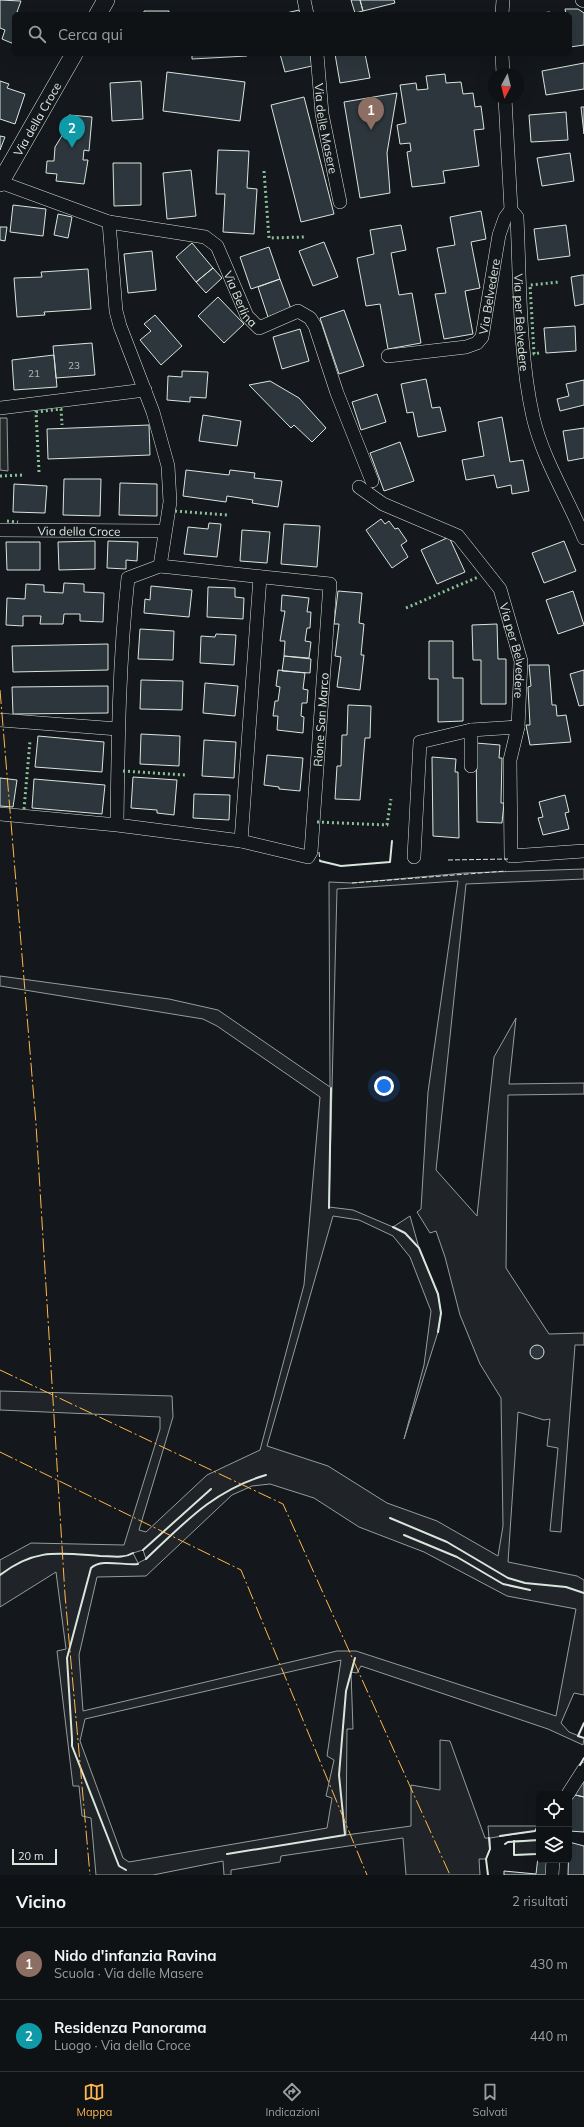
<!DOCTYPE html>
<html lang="it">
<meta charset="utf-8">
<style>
:root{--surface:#0f1215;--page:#181b1e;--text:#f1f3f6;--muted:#9b9ea0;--line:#2f3234;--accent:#ffb74d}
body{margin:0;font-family:Mulish,sans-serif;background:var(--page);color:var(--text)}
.controls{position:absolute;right:12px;bottom:12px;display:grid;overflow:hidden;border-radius:6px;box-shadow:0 4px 16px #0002}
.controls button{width:36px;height:36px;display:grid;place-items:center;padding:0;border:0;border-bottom:1px solid var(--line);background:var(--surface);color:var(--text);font:20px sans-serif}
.compass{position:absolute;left:488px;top:68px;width:36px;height:36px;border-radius:50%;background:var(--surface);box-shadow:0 4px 16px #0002;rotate:187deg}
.scale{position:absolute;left:12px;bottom:10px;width:45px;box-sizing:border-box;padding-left:4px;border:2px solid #d8e6dc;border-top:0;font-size:11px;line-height:14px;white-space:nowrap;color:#d8e6dc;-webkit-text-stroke:3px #14181c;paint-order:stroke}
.you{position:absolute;left:384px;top:1086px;width:14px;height:14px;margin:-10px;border:3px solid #fff;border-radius:50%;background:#1a73e8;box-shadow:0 0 0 6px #1a73e833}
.badge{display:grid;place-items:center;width:26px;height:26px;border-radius:50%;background:var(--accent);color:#fff;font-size:13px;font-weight:700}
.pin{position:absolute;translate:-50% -33px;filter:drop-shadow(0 1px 2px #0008)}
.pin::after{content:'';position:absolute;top:21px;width:14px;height:12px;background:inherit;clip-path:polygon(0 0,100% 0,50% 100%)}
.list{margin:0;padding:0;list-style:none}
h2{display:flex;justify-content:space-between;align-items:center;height:52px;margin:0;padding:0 16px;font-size:17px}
h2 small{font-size:13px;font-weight:400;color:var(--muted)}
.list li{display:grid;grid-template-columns:26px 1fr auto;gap:12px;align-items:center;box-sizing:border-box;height:72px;padding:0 16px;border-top:1px solid var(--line)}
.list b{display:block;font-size:15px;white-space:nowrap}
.list p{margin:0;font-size:13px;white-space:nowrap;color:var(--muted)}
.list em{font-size:13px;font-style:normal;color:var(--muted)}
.icon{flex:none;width:22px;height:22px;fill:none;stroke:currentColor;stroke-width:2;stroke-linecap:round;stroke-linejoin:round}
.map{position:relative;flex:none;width:584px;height:1875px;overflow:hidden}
.search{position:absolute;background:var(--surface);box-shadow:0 4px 16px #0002;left:12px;right:12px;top:12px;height:44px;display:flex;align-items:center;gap:10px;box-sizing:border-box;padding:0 14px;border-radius:6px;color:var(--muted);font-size:15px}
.sheet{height:196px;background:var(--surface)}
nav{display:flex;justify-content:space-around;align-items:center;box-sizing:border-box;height:56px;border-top:1px solid var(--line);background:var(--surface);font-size:11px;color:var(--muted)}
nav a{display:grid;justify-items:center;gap:2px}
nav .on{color:var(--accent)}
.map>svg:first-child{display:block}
</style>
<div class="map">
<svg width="584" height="1875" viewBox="0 0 584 1875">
<rect width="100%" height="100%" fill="#14181c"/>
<path fill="#202428" stroke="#939e99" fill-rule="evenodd" d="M584 869V879L466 884 436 1170 477 1216 494 1057 516 1018 509 1084 584 1083V1094L508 1095 506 1268 549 1334 584 1333V1345H575L561 1532 550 1531 558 1448 547 1446 550 1419 544 1420 518 1412 508 1562 577 1576 584 1580V1695L574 1693 561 1723 569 1732 584 1738 583 1745 548 1729 361 1666 357 1673 351 1672 353 1729H347L346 1835 411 1826V1785L440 1790V1740L450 1741 485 1838H489L488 1826H538L535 1831 490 1838V1849L486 1859H479L480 1875H406L403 1838 281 1856 280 1862 231 1870V1875H224L223 1861 153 1875H96L91 1818 82 1816 79 1786H73L57 1651 66 1649 56 1572 0 1607V1560L31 1543 124 1545 160 1429V1417L0 1410V1391L172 1396 173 1417 139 1530 146 1532 207 1475 260 1450 304 1285 320 1097 217 1026 203 1019 0 986V976L169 999 218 1010 330 1087 329 882 352 883 464 873ZM458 881 428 1092 421 1209 417 1212 430 1233 436 1231 445 1257 460 1315 480 1364 501 1398 503 1526 498 1556 437 1521 387 1503 328 1466 267 1446 333 1216 359 1220 393 1236 410 1257 431 1311 424 1365 404 1439 438 1332 441 1313 438 1294 419 1248 410 1216 393 1227 353 1210 329 1207 337 889ZM270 1484 314 1498 359 1527 424 1552 507 1596 576 1609 556 1716 356 1651H337L83 1711 79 1655 97 1577 146 1576 232 1495 252 1486ZM143 1550 146 1559 138 1563 133 1553ZM341 1660 327 1756 334 1760 326 1796 332 1798 327 1828 129 1862 123 1858 80 1741 85 1719Z
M539 1840 537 1854 514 1855V1841Z"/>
<path fill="#24282b" stroke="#939e99" d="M0 418H7L8 471 0 470Z"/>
<path fill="#2c363c" stroke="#d8e6dc" d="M0 0 21 1 17 12 24 14H14V44L2 39 5 30 0 28Z
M351 0H360L363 11 355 13Z
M360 0H394L395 3 363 11Z
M565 9H578L584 13V45L570 47V14H566Z
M299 10 300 14H282Z
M144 11H169V14H144Z
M550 12 551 14H531Z
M192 54H246L247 56 192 59Z
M280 54H310L312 66 285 72Z
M335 54H365L370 78 340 83Z
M584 63V89L546 95 542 71Z
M167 72 245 82 240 121 163 111Z
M445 74 446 83 461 82 463 94 473 93 475 107 481 106 484 129 474 130 479 166 443 171 445 183 412 187 407 152 411 151 410 143 400 144 397 125 406 123 400 85 416 83 417 90 428 89 426 76Z
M0 81 9 84 7 88 25 94 15 124 0 119Z
M141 81 143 119 112 121 110 83Z
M397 93 387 153 390 193 360 198 344 102Z
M304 97 334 214 301 222 271 105Z
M581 107H584V134Z
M566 112 568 140 531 142 529 115Z
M69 115 92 117 89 151 84 150 83 160H88L84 184 56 181 57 174 46 173 47 161H54L55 147 68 126Z
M0 136 5 137 0 150Z
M218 150 249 151 247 188 257 189 254 234 223 232 225 194H216Z
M570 153 574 181 542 186 537 158Z
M113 163H141V205L114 206Z
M191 170 196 216 167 219 163 173Z
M13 205 46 209 43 236 10 232Z
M481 211 486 239 471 242 480 288 465 291 473 334 444 339 435 294 446 293 437 248 455 245 450 217Z
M58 214 72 217 68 238 54 235Z
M401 225 406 250 391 253 399 295 412 293 421 343 388 349 380 304 366 306 357 258 374 254 370 230Z
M566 225 570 256 538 260 534 229Z
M0 227H7L5 241 0 240Z
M324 242 338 277 313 286 299 251Z
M192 243 213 268 196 282 176 257Z
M269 247 280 279 251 289 240 257Z
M152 251 156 290 128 293 124 254Z
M213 268 222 278 206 293 196 282Z
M88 269 91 309 44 312 45 315 17 317 14 278 42 277 41 272Z
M582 275H584V304L575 306 571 277Z
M280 279 291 309 268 317 258 287Z
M218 297 244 324 224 343 198 316Z
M344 310 364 366 339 374 320 318Z
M155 315 182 346 161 365 140 340 151 331 144 324Z
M575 326 576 351 546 353 544 328Z
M300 329 309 361 282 369 273 337Z
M92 343 95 375 56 378 53 346Z
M54 355 57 387 14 390 12 360Z
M182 371 208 372 206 398 190 397V402L167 400 168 376 182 377Z
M426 379 432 408 440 407 446 431 418 437 413 412 407 413 401 384Z
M584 380V405L560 411 557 399 569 396 566 384Z
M270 381 299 398 326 428 312 442 294 425 291 428 249 385Z
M377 394 386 422 361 430 352 402Z
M203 415 241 421 237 446 199 441Z
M502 417 510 462 523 460 529 491 512 494 511 485 497 488 494 475 466 480 462 460 484 456 478 422Z
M149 425 150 455 48 459 47 429Z
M584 428V458L568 461 563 431Z
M400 442 414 481 384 491 370 453Z
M186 470 229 475 230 470 255 473 254 478 282 481 278 507 252 503 253 500 227 496 226 502 183 496Z
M64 479H101L100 516 63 515Z
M120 483 157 484V516L119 515Z
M14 484 47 486 45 513 13 512Z
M381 519 385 524 389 521 395 529 398 528 407 541 401 545 408 557 392 568 366 530Z
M209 523 221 524 217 557 184 554 188 527 208 529Z
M284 524 320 526 317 567 281 564Z
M242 530 270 532 267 563 240 561Z
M449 537 465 572 437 584 421 550Z
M95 541V569L59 570 58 542Z
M108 541 138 542 137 561 126 560V569L107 568Z
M564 541 576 571 544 583 532 553Z
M6 542H40V570H7Z
M64 583 84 584V592L104 593 103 622 80 621V614H64L63 624H40L41 616H23V626L6 625 7 598 25 599 26 584 44 585V592L63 593Z
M151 586 192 590 189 617 144 613 145 599 150 600Z
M208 587 235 588V597L244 598 243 619 207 617Z
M338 591 362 593 359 623 364 624 361 655H364L360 690 337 687 341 657 335 656 339 624H334Z
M573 591 584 625 558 634 546 600Z
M282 595 309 598 307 612H311L310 628H307L305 641 311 642 309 658 284 656 285 641H280L285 611H281Z
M497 624 498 659H506V704H481V660H473L472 625Z
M140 629 174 631 173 660 138 659Z
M216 634 236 635 234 665 200 663 201 636 215 637Z
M429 641H453V678H463V721L438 722V679H429Z
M108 644V670L13 672 12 646Z
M284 656 311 659 310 673 282 671Z
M529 665H549L552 705H556L557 716 566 715 571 742 530 745 526 725H530L528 687 531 686Z
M278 670 305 673 303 689 308 690 307 703H302L301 716 304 717 303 733 277 730 278 716H273L275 701H278L280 687 276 686Z
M584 670V705L579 706 570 674Z
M141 680 183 681 182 710 140 709Z
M205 683 238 686 235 716 203 713Z
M108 686V713L13 714 12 687Z
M348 705 371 706 370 738H365L360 800 335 799 337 766H341L342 735H347Z
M141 734 180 736 179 766 140 764Z
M38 736 104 742 102 772 35 767Z
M204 740 236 742 234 778 202 776Z
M476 743 500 745 499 758H502L501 803H504L502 823 477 822Z
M267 755 303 758 300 791 279 789V787L264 785Z
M432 757 456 759 455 772H458L459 838 433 836Z
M133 777 177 780 174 815 157 813V810L131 808Z
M0 778 17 780 13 807 0 806Z
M34 779 105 785 102 814 32 808Z
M194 794 230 795 229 820 193 818Z
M565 795 569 812 565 813 569 829 543 835 538 818 543 817 539 802Z
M530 1352a7 7 0 1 1 14 0a7 7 0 1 1-14 0Z
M584 1775V1797L571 1794Z
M571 1794 584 1797V1832L569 1831V1801Z
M569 1842 584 1846V1875H568Z
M538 1857 539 1860H549L547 1875H504V1871L536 1874Z"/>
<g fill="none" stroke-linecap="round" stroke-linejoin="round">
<g stroke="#d8e6dc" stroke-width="14">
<g id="minor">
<path d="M304 0 307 14"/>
<path d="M582 0 584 1"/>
<path d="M502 14 503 0"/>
<path id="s1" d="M317 54 322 114 340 202"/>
<path d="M502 54 503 74"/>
<path id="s2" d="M505 98 511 210 517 217C520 282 519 355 533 417 543 460 568 498 584 538"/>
<path id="s3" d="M0 182 109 222 205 237 217 246 247 316 259 328 298 311 310 318 315 326 337 393 372 481"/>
<path d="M109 222 116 311 120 326 153 412 168 466 170 502 160 566"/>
<path id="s4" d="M388 356 466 347 477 343 482 337 499 235 505 218 511 210"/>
<path d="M0 408 145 390"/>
<path id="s5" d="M359 487 383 504 458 536 500 589 521 661 518 727"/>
<path id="s6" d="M0 530 159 531"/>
<path d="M0 720 118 729"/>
<path d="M471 766V730L518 727 510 760 511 856 584 851"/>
<path id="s7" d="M0 814 117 825 241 841 308 857 311 852 330 584 160 566 128 578C119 660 118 742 117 825"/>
<path d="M241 841 260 577"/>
<path d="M414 857 420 742 471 730"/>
<path d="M568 1794 584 1769"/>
<path d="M552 1875 553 1860"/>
</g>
</g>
<g stroke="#d8e6dc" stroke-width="18">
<g id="tertiary">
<path d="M98 14 106 0"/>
<path id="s8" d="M0 183 74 54"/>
</g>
</g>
<use href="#minor" stroke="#14181c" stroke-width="13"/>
<use href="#tertiary" stroke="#14181c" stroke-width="17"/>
<path stroke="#8ac095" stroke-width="3" stroke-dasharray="2 3" stroke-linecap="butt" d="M264 171 269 238 305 237
M539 353 534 354 530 285 559 282
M39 472 36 412 61 409 62 425
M0 476 23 475
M175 511 227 515
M7 521 18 522
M406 608 478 577
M123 771 185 775
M24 809 30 741
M317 822 387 825 391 799"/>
<path stroke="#d8e6dc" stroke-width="1" stroke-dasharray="5 2" stroke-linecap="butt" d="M319 852 320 861
M448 860 508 859
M352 883 506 871"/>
<path stroke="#d8e6dc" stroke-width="2" d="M320 861 341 866 390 862 392 841
M329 1208 331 1088
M393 1227 405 1233 419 1248 438 1294 441 1313 438 1332
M390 1518 447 1542 508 1578 525 1583 566 1587 584 1593
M404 1535 457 1557 503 1584 530 1590
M143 1550 211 1489
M146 1559C184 1523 214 1490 266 1475
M0 1575C35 1548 58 1553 100 1556 111 1556 123 1559 133 1553
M584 1723 578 1736 584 1738
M580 1765 584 1758
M500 1836 535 1831 539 1825
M514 1841V1855L537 1854 539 1840
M505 1844 508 1842 539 1840
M227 1854 345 1835 339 1775 346 1691 355 1658
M126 1870 119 1866 72 1746V1739L67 1658 91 1568C101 1558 125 1566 138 1564
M488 1875 486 1859 490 1849 489 1838"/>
<path stroke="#ffb74d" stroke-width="1" stroke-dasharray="14 3 2 3" stroke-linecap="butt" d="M0 690 36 1124 65 1595 90 1875
M0 1370 283 1504 450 1875
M0 1452 241 1570 367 1875"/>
</g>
<g text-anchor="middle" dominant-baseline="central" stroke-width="3" stroke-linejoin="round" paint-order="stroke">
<g font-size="10" fill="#adbab4">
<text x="74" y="365">23</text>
<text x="34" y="373">21</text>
</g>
<g font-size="12" fill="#d8e6dc" stroke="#14181c">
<text stroke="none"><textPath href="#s8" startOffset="74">Via della Croce</textPath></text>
<text stroke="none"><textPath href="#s1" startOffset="75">Via delle Masere</textPath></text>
<text stroke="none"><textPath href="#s3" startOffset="286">Via Berlina</textPath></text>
<text stroke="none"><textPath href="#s4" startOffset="139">Via Belvedere</textPath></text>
<text stroke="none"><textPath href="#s2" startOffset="227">Via per Belvedere</textPath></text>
<text stroke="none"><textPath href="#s6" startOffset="79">Via della Croce</textPath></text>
<text stroke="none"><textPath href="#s5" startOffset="242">Via per Belvedere</textPath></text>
<text stroke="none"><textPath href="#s7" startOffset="450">Rione San Marco</textPath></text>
</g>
</g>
</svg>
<div class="controls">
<button><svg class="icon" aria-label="locate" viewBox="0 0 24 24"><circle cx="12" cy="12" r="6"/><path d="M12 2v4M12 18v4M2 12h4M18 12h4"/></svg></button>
<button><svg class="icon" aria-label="layers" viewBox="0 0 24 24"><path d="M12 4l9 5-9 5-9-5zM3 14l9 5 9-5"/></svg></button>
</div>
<svg class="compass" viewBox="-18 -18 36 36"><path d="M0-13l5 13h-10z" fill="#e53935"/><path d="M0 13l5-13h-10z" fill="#9b9ea0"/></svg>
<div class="scale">20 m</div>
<div class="you"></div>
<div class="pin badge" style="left:371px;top:130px;background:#8d6e63">1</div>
<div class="pin badge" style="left:72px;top:148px;background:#0f9aa8">2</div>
<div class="search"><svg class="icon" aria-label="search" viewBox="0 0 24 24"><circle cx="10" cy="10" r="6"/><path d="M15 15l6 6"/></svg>Cerca qui</div>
</div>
<section class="sheet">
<h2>Vicino<small>2 risultati</small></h2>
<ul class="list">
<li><span class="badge" style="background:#8d6e63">1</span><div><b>Nido d'infanzia Ravina</b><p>Scuola · Via delle Masere</p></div><em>430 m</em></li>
<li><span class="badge" style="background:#0f9aa8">2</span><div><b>Residenza Panorama</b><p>Luogo · Via della Croce</p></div><em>440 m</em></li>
</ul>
</section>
<nav>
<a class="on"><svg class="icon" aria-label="map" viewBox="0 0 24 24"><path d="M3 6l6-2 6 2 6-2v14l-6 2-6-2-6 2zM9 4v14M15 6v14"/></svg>Mappa</a>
<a><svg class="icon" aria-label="directions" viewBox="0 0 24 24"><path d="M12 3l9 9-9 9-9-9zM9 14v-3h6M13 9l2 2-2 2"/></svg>Indicazioni</a>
<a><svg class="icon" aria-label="saved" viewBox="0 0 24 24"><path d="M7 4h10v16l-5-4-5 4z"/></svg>Salvati</a>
</nav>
